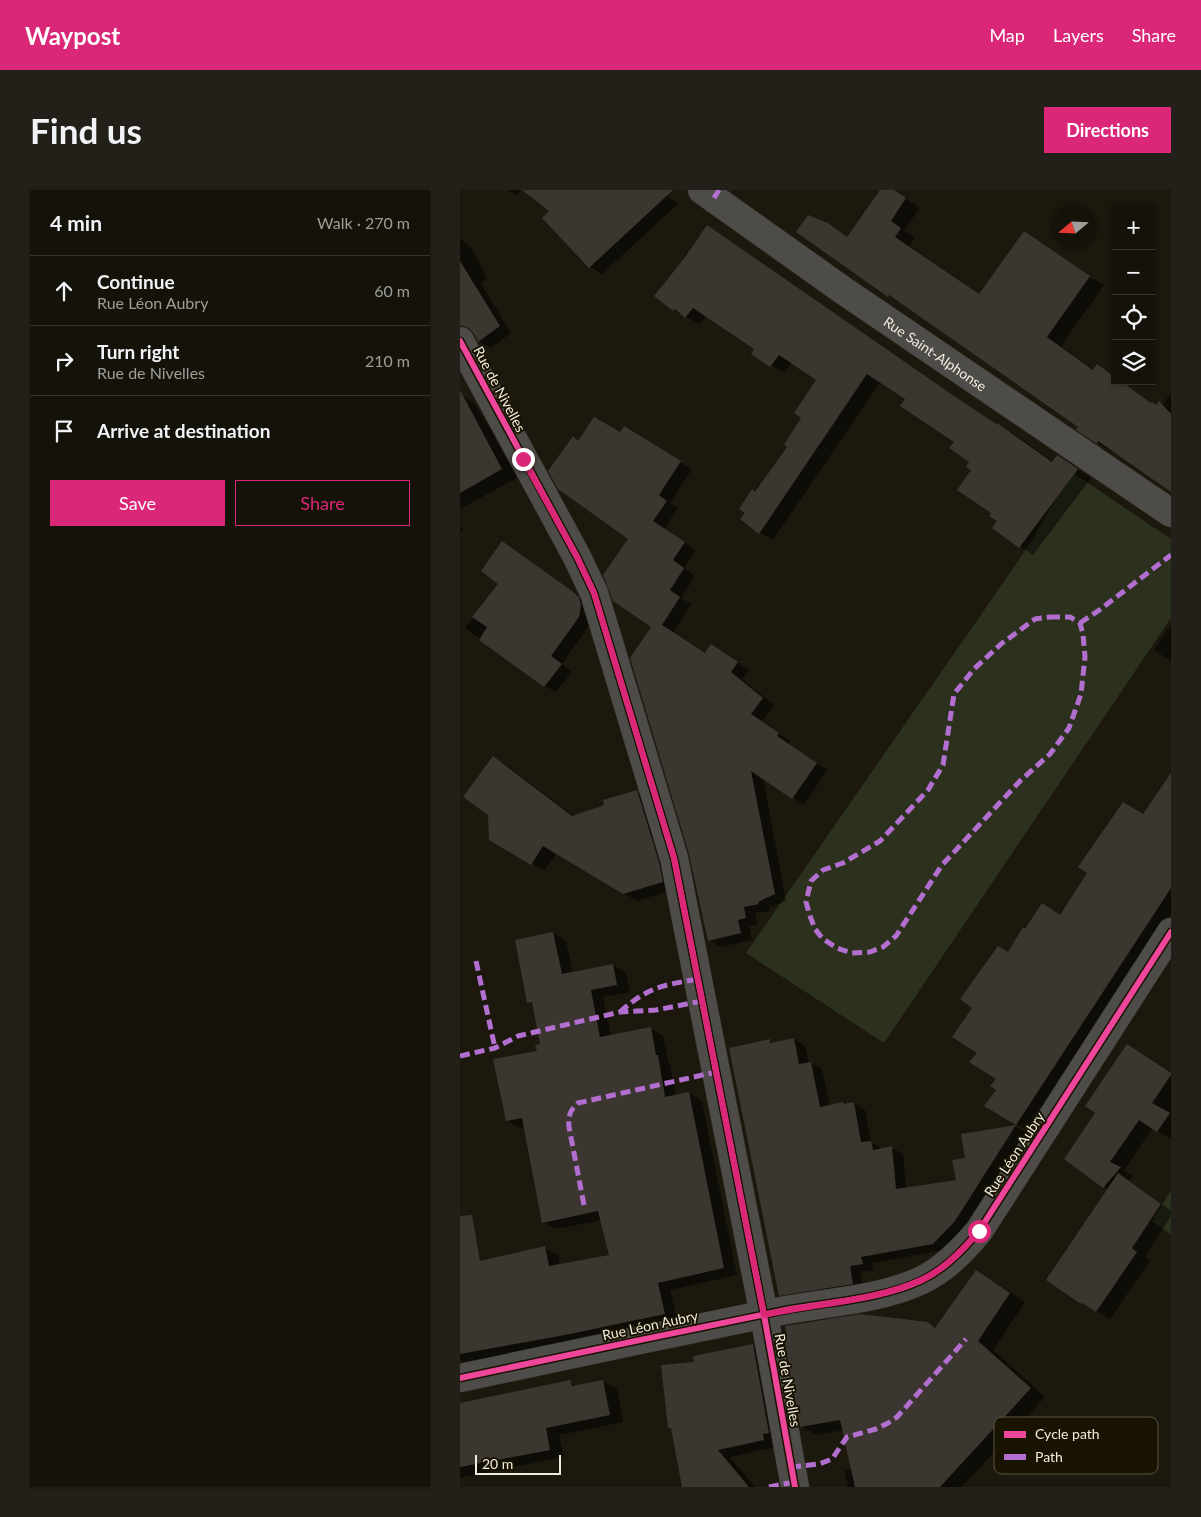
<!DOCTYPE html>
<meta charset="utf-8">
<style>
:root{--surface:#15120a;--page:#222018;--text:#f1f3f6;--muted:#9d9e9c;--line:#34322b;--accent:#db2777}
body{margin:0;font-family:Lato,sans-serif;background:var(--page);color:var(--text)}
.controls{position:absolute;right:15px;top:15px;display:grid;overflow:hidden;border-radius:0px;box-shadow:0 1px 4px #0004}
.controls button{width:45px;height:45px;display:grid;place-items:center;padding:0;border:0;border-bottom:1px solid var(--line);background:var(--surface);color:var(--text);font:25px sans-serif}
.compass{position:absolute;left:591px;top:15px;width:45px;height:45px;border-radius:50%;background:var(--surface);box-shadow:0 1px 4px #0004;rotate:251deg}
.scale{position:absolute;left:15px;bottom:12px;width:86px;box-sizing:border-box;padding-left:5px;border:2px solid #f0ecdf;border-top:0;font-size:14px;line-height:18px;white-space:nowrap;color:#f0ecdf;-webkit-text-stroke:4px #191301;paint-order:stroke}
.stop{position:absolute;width:15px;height:15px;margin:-11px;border:4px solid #db2777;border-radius:50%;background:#fff}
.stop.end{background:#db2777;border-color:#fff;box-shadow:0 1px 5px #0008}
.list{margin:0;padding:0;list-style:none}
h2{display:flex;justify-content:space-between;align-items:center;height:65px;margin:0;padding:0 20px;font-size:21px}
h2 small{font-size:16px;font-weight:400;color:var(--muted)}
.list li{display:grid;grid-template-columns:32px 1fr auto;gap:15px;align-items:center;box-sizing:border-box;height:70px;padding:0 20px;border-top:1px solid var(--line)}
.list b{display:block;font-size:19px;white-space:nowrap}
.list p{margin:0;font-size:16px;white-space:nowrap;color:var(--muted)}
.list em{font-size:16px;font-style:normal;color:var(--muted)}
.actions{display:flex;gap:10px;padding:15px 20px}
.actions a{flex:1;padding:11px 0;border:1px solid var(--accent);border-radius:0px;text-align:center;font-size:18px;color:var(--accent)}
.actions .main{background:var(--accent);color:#fff}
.icon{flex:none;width:28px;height:28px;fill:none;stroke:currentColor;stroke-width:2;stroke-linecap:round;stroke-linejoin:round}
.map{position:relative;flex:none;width:711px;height:1297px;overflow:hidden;border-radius:0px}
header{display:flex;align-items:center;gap:30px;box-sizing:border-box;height:70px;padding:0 25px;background:var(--accent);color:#fff}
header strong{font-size:24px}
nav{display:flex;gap:28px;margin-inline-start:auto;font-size:18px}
.intro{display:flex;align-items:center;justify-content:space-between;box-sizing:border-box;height:120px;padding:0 30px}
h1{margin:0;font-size:35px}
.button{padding:12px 22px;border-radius:0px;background:var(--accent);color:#fff;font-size:18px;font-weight:700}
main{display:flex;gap:30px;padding:0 30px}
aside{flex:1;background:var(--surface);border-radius:0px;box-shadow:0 1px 4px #0004}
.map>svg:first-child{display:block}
</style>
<header>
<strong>Waypost</strong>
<nav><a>Map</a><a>Layers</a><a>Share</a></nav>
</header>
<div class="intro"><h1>Find us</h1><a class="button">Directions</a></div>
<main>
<aside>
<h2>4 min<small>Walk · 270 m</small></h2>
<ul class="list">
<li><svg class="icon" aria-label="ahead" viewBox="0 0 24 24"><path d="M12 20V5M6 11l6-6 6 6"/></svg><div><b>Continue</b><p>Rue Léon Aubry</p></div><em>60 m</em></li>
<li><svg class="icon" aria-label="right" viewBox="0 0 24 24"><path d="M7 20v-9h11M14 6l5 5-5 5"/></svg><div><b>Turn right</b><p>Rue de Nivelles</p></div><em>210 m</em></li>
<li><svg class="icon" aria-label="arrive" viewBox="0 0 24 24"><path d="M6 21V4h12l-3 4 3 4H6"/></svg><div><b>Arrive at destination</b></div></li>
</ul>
<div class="actions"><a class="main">Save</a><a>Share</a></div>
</aside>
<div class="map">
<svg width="711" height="1297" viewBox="0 0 711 1297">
<rect width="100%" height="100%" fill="#1c180d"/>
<path fill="#2c311e" d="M613 283 711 349V428L424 853 286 763 527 416 569 355 591 317Z
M711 1000V1045L692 1031Z"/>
<path fill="#0007" d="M47 0H61L56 5Z
M64 0H199L218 14 142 84 130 77 91 21Z
M422 0H433L460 18 444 40 455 48 449 56 520 105 577 52 634 90 635 89 644 95 601 156 634 180 637 176 652 184 655 186V191H662L696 216 699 213 703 215 711 202V300L653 260 652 261 637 253 618 239 620 236 443 114 428 106 367 35 388 47Z
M247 36 260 44 510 218 537 235 551 242 594 272 598 266 631 288 573 365 533 338 538 331 533 323 513 280 511 272 495 252 446 209 421 191 313 350 300 343 287 322 296 303 329 257 343 228 358 189 332 172 324 183 293 163 296 159 247 125 239 134 214 120 227 66Z
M0 49 11 57 27 88 21 94 51 143 31 158 19 151 0 116Z
M0 204 14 213 32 242 57 288 0 319Z
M164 238 232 279 210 313 218 318 204 339 236 360 224 378 235 386 221 408 231 414 213 443 245 464 263 462 289 480 282 489 314 515 302 531 330 551 328 554 367 580 344 615 303 587 326 711 309 718 310 721 296 723 297 735 289 736 292 750 260 757 249 750 193 437 169 348 113 248 119 252 161 244Z
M0 337 3 339 0 344Z
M42 352 53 359 123 409 130 434 102 474 112 482 96 502 85 496 5 438 40 393Z
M711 435V471L694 460Z
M34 568 46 575 114 626 145 615 177 601 190 608 215 699 177 711 97 663 84 681 31 649Z
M711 585V724L569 941 526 916 537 899V888L518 862 548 763 566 740 601 726 684 625Z
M93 743 106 751 113 783 153 775 166 783 170 802 143 807 151 846 190 838 203 846 209 873 210 874 216 906 229 903 242 911 277 1085 210 1100 217 1131 119 1152 4 1172 0 1170V1076L85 1058 98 1065 100 1076 151 1066 142 1030 96 1039 83 1032 65 937 60 938 47 930 82 855 74 815 68 812Z
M334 849 345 856 349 873H351L362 879 370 916 383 913 386 915 394 913 405 920 411 952 423 959 432 958 443 964 446 999 497 991 506 969 502 945 556 937 567 943 506 1037 485 1060 412 1073 413 1080 400 1082 404 1100 331 1111 319 1104 309 851 314 854Z
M711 883V949L693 938 664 980 673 986 669 991 711 1021V1026L685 1066 690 1071 650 1129 622 1113 588 1089 648 999 606 969Z
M531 1090 565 1112 533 1160 585 1207 502 1297H388L385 1281 393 1279 384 1240 356 1245 341 1236 468 1133 477 1138Z
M293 1156 306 1163 316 1257 270 1267 295 1297H225L213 1239 209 1237 236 1173Z
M142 1191 157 1199 163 1232 99 1245 104 1267 0 1288V1214L110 1192 117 1196Z"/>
<path fill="#3c3631" d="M62 0H213L129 78 82 28 89 21Z
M420 0H434L446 8 431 31 441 38 435 47 519 104 564 41 630 86 587 147 633 180 637 174 655 187V191H661L691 213 692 212 696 215 699 211 711 224V302L638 251 637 254 616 240 618 237 429 105 428 107 336 42 348 25 368 33 387 47Z
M247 35 497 208 536 234 537 233 592 272 597 265 618 279 559 358 532 338 537 331 529 326 531 323 497 300 511 280 506 277 509 272 489 258 494 252 440 216 445 209 407 184 299 344 280 329 285 323 279 319 292 299 295 302 327 257 324 255 341 228 334 223 356 190 319 165 310 177 291 164 294 159 233 118 225 128 215 119 213 121 194 106 226 66Z
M0 71 40 136 18 152 14 144 9 138 0 135Z
M0 200 42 279 0 303Z
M134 227 160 242 164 236 221 271 199 305 207 311 193 331 225 352 213 370 224 378 210 400 220 407 202 435 245 463 251 454 278 472 271 482 303 508 291 524 319 543 317 546 357 573 332 609 291 581 315 704 298 712 299 714 284 717 286 728 278 730 281 743 248 751 229 664 170 468 191 437 153 411 143 385 168 349 98 299 88 281 113 246 118 251Z
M42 351 112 401 119 407 121 415 119 427 91 466 102 474 84 497 19 450 27 437 12 427 38 394 21 381Z
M33 566 112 626 144 615 143 610 177 600 199 672 203 692 163 704 83 656 71 675 29 650 28 625 3 607Z
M711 583V698L556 935 524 916 536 900 530 896 536 889 509 872 517 863 492 847 512 818 500 809 538 756 548 762 563 737 565 739 582 713 600 725 627 683 618 677 663 612 683 624Z
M93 742 102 784 153 774 157 795 131 800 140 847 191 837 196 865H198L205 907 229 902 264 1078 198 1093 205 1124 105 1145 0 1164V1026L12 1025 20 1071 85 1056 89 1076 149 1065 138 1021 82 1033 62 928 46 931 33 869 77 861 75 855 80 854 72 812 67 813 55 750Z
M334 848 339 874 351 872 360 917 383 912 384 914 394 912 401 952 411 951 413 960 432 956 436 999 496 990 492 970 505 968 501 944 556 935 495 1031 473 1054 401 1067 403 1074 390 1076 393 1094 319 1106 269 858 310 849V853Z
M667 854 711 883V885L692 913 710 923 697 942 679 930 650 972 661 977 643 998 604 969 635 923 625 916Z
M658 983 701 1014 672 1058 677 1062 636 1122 622 1113 621 1114 586 1090Z
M516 1080 550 1103 518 1151 571 1198 480 1297H395L380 1230 340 1237 324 1148H327L325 1136 400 1124 468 1132 475 1138Z
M293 1154 309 1243 303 1244 304 1250 258 1260 289 1297H222L211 1238H208L201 1175 234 1172 233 1166Z
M110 1190 112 1196 143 1190 150 1225 86 1238 90 1260 0 1277V1213Z"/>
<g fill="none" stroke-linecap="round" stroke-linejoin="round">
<g stroke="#343128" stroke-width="29">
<g id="street">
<path id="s1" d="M242 0 384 101 711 323"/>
<path d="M0 151 117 367 134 403 214 668 304 1125 335 1297"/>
<path d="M0 1188C109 1165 217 1142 326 1120 369 1112 423 1109 462 1090 485 1079 503 1060 519 1041L711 742"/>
</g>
</g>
<use href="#street" stroke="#4e4c48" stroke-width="28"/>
<path stroke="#b36fd0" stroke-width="5" stroke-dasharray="10 5" stroke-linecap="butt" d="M254 8 259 0
M590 427H610L620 433 623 444 625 467 621 504 609 538 590 564 561 590 482 675 436 746 423 757 410 762 391 763 377 758 363 749 355 739 350 726 346 712 351 691 363 680 383 673 420 651 468 600 483 575 494 504 514 479 541 454 575 429Z
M620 433 638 421 711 365
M16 771 35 858
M160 822C169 814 179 806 190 801 205 794 222 792 238 789
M0 866 35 858 58 846 160 822 196 820 242 811
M124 1015 109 937C108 926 110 920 118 913L256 882
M331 1277 359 1274 372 1269 387 1247 416 1239 428 1233 437 1227 506 1149
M309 1297 334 1292"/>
<g stroke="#191301" stroke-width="9">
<path id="cycleway" d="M0 151 117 367 134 403 214 668 304 1125 335 1297
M0 1188C109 1165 217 1142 326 1120 369 1112 423 1109 462 1090 485 1079 503 1060 519 1041L711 742"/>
</g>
<use href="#cycleway" stroke="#ed469a" stroke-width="6"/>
</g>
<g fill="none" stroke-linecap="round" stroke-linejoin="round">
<path stroke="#db2777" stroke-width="6" d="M63 269 117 367 134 403 214 668 304 1125C356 1113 412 1112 461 1090 484 1080 503 1060 519 1041"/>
</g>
<g text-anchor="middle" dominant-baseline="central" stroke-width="4" stroke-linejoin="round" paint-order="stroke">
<g font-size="14" fill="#f0ecdf" stroke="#191301">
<text stroke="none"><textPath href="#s1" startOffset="285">Rue Saint-Alphonse</textPath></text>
<text transform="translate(40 199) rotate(62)">Rue de Nivelles</text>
<text transform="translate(554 964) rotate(-57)">Rue Léon Aubry</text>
<text transform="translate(190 1135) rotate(-12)">Rue Léon Aubry</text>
<text transform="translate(328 1190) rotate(80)">Rue de Nivelles</text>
</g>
</g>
<rect x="534" y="1227" width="164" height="57" rx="8" fill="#191301" stroke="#5a5444" stroke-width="1"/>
<rect x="544" y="1241" width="22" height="7" fill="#ed469a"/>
<rect x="544" y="1264" width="22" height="6" fill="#b36fd0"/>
<g font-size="14" fill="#f0ecdf">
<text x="575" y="1249">Cycle path</text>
<text x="575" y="1272">Path</text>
</g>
</svg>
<div class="controls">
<button>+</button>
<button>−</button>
<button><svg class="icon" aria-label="locate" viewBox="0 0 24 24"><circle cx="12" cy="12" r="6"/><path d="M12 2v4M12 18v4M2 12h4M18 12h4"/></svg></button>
<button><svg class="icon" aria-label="layers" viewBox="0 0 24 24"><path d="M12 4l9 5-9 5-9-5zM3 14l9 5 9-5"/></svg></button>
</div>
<svg class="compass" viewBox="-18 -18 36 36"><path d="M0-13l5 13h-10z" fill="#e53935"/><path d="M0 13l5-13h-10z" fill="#9d9e9c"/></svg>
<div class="scale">20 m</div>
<div class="stop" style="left:519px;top:1041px"></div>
<div class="stop end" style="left:63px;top:269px"></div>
</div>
</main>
